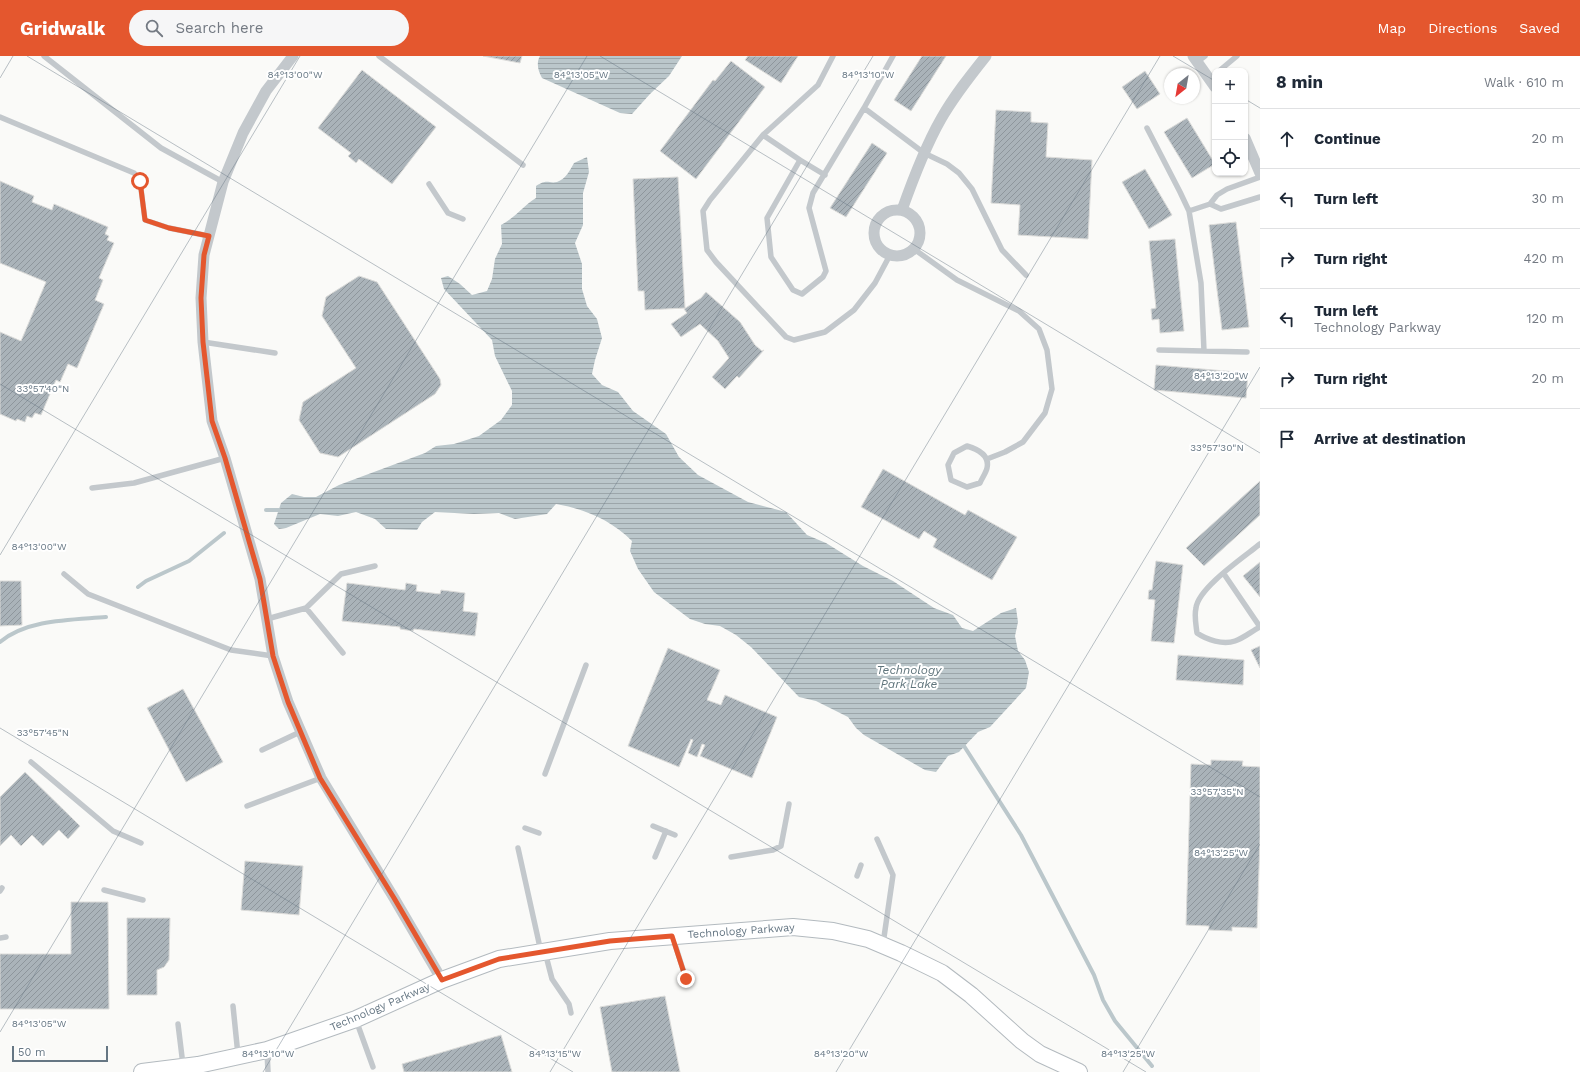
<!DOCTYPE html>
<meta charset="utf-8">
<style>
:root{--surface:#fff;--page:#f6f6f7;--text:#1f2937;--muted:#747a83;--line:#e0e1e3;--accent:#e4572e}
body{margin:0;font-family:"Work Sans",sans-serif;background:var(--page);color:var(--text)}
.controls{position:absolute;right:12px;top:12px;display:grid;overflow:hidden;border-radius:8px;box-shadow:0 1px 3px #0004}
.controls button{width:36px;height:36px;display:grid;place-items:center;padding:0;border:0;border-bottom:1px solid var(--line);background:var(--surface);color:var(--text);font:20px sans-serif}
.compass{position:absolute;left:1164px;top:12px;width:36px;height:36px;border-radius:50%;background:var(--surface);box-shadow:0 1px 3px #0004;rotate:211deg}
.scale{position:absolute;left:12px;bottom:10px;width:96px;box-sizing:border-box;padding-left:4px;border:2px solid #657683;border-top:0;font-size:11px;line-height:14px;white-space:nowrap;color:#657683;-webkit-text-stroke:3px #fff;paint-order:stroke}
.stop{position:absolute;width:12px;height:12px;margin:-9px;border:3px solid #e4572e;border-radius:50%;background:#fff}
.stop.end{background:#e4572e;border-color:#fff;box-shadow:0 1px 4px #0008}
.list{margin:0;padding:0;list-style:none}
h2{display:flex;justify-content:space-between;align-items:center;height:52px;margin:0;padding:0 16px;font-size:17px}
h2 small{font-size:13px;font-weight:400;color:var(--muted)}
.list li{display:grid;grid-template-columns:26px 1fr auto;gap:12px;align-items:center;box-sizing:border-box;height:60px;padding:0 16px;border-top:1px solid var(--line)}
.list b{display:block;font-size:15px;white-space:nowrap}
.list p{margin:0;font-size:13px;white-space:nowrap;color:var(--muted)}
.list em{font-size:13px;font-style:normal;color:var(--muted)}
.icon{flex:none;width:22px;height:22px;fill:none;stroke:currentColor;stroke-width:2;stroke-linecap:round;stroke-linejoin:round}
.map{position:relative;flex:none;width:1260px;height:1016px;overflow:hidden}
header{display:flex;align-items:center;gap:24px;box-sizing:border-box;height:56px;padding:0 20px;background:var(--accent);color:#fff}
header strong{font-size:19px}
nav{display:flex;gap:22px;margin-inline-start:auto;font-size:14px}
.search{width:280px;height:36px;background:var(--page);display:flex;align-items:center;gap:10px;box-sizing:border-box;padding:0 14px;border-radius:22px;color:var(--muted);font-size:15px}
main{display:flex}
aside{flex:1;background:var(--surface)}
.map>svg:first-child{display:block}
</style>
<header>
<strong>Gridwalk</strong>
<div class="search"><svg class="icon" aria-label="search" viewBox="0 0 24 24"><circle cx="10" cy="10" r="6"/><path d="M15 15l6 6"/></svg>Search here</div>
<nav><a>Map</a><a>Directions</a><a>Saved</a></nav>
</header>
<main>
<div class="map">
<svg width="1260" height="1016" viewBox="0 0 1260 1016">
<defs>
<pattern id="water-rules" width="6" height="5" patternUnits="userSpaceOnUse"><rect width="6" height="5" fill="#bbc7cb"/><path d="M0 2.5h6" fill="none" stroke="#9ca6aa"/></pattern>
<pattern id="building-hatch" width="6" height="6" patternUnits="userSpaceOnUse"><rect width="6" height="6" fill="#aab3b9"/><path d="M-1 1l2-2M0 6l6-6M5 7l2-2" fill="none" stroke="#8e969c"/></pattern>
</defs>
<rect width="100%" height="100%" fill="#fafaf8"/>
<path fill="url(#water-rules)" d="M540 0H682L669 20 650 38 632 58 620 57 542 22C538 15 536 7 540 0Z
M587 101 589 116 583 137V169L575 187 582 208V233L587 250 597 263 602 282 595 304 592 318 602 329 618 336 633 355 666 378 679 401 698 419 748 446 786 456 807 479 826 487 863 510 893 525 934 552 953 559 962 572 973 575 1001 557 1016 552 1018 566 1015 580 1018 595 1025 604 1029 616 1026 632 990 671 978 676 959 696 948 700 936 716 925 714 864 679 856 672 848 661 816 645 799 641 751 591 736 579 720 570 705 568 690 563 654 536 638 513 630 495 632 485C611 464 585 453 556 448L547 458 515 463 499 457 474 458 435 456 422 466 417 474 386 473 375 463 356 456 338 460 320 458 286 472 279 473 274 468 281 447 292 438 304 441H316L339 429 425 397 436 390 454 388 479 380 501 364 512 349V335L495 300 492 284 444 233 441 222 448 220 460 228 472 239 487 235 492 223 495 203 502 188 501 169C515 162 523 150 536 142V130C548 122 548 128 557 126 566 123 570 114 574 107Z"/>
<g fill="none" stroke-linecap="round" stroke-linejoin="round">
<path stroke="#bbc7cb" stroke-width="4" d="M266 454H279
M138 531 146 525 189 505 224 477
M0 586C28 563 71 564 106 561
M964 690 1021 779 1094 919 1103 944 1115 965 1152 1010"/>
</g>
<path fill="url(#building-hatch)" stroke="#dcdcda" d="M483 0H522L520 7Z
M748 0H798L781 27 745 4Z
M922 0H946L911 55 894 44Z
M731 5 765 31 696 123 660 95 713 24 715 25Z
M362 14 436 71 392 128 359 103 356 107 348 100 351 97 318 72Z
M1145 15 1160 38 1137 53 1122 31Z
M996 54 1031 56V66L1048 67 1046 101 1092 104 1088 183 1018 179 1020 149 991 147Z
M1187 62 1215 108 1192 122 1164 76Z
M872 87 887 97 846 161 830 152Z
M1145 113 1172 159 1149 173 1122 126Z
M678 121 685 252 645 254 644 235H638L633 123Z
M0 125 34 140 32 146 52 154 54 148 108 171 105 178 109 180 107 184 114 187 99 222 103 224 95 244 104 248 77 312 68 308 60 326 56 324 41 359 35 357 32 362 27 360 25 366 17 363 16 365 0 358V276L21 285 46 226 0 207Z
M1236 166 1249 271 1222 274 1209 169Z
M1175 183 1184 275 1160 277 1159 263 1152 264 1151 253 1156 252 1149 185Z
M359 220 377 226 440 323 441 329 435 338 338 401 320 397 299 364 303 346 356 312 322 260 326 241Z
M706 236 740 266 755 289 762 295 764 294 739 322 737 320 725 333 712 321 729 302 718 285 700 268 681 281 671 268 687 257 684 253 701 242Z
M1156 309 1248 317 1246 342 1154 334Z
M883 413 965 459 968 454 1017 481 992 524 933 491 937 483 924 475 919 483 861 451Z
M1260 425V459L1204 510 1186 492Z
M1156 505 1183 509 1174 587 1151 585 1155 544 1148 543 1149 534H1152Z
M1260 506V541L1243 520Z
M0 525H21L22 569 0 570Z
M347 527 405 534 406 527 417 529 416 535 440 538 441 534 465 537 463 555 478 557 475 580 414 573 413 575 400 573V571L342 565Z
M1260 590V612L1251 594Z
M668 592 720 614 707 644 721 649 725 639 777 661 752 722 700 700 705 689 702 688 697 701 688 697 693 684 691 683 679 711 628 690Z
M1178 599 1244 604 1243 629 1176 624Z
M183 633 223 706 186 726 147 652Z
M1211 704 1243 705 1242 710 1260 711V782L1257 872 1232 871V875L1209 874V870L1186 869 1191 708 1211 709Z
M25 716 80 770 68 783 59 774 43 790 32 779 21 790 11 779 0 790V741Z
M245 805 303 810 299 859 241 854Z
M71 846H108L109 953H0V898H71Z
M127 862H170L169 904 164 911 157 914V939H127Z
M665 940 680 1016H612L600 951Z
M501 979 512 1016H404L402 1008Z"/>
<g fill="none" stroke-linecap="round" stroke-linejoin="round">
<g stroke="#b3babf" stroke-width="18">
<path id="secondary" d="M142 1016 198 1009 267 994 356 963 442 924 499 903 610 885 793 871 833 875 868 883 901 897 942 917 971 939 1022 985 1040 998 1079 1016"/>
</g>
<path stroke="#c3c8cc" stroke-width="5.5" d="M44 0 161 92 223 126
M379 0 523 109
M833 0 818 29 763 79 710 144 703 155 707 194 716 206 786 281 794 284 825 276 854 254 875 227 890 199
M893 0 864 52 924 97 947 108 959 117 972 133 1002 194 1026 219
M1197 6 1205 0
M1219 15 1237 0
M0 61 134 117 140 125 145 164 169 172 209 180
M1147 72 1180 136 1189 155 1201 227 1204 295
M763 79 800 104 767 162 771 201 793 234 802 238 823 221 826 215 809 152 813 137 864 52
M800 104 825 119
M429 128 448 157 463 163
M1210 148 1221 153 1260 141
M1189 155 1210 148 1217 139 1227 133 1260 121
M914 193 957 224 1019 255 1039 273 1047 294 1052 333 1045 357 1023 386 1005 396 987 403
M203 286 275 297
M1159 294 1247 296
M967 390C977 393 990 399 987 412 986 417 982 422 980 427L967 431 951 424 948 409 954 397Z
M92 432 134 427 225 402
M64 518 88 538 231 594 273 600
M1224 518 1260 571C1252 575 1244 582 1235 585 1223 589 1207 584 1197 577 1196 569 1194 560 1196 552 1198 532 1244 501 1260 488
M306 552 343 597
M267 563 306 552 341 518 375 510
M262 694 300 676
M31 706 113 775 141 787
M545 718 586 609
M247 750 321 722
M653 770 675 779
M525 772 539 777
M877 783 893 819 883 888
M518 792 541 896
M655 801 666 775
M731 801 773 794 781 790 789 748
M857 820 861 809
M104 834 143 844
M0 835 2 832
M0 882 6 881
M673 882 686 923
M545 896 552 923 569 948 571 957
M233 950 238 999
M356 964 373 1011
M178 968 183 1009
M267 995 268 1016"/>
<path stroke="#c3c8cc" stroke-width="11" d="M293 0 266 35 243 77 223 126 204 199 201 242 203 286 212 365 225 402 260 523 273 600 288 646 321 722 394 842 442 924
M1193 0 1215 31
M1245 82 1260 117
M874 177a23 23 0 1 1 46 0a23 23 0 1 1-46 0Z
M902 154C913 123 925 91 941 63 954 40 970 20 986 0"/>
<use href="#secondary" stroke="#fff" stroke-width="16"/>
</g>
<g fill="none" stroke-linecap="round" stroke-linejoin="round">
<path stroke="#e4572e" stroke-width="5" d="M140 125 145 164 169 172 209 180 204 199 201 242 203 286 212 365 225 402 260 523 273 600 288 646 320 722 394 842 442 924 499 903 610 885 672 880 686 923"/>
</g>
<path fill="none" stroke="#657683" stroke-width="1" stroke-opacity="0.45" d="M27 0 1260 741M600 0 1260 397M1173 0 1215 25M0 22 13 0M1245 43 1260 52M0 328 1146 1016M0 499 300 0M0 672 573 1016M0 976 587 0M263 1016 873 0M550 1016 1160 0M836 1016 1260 311M1123 1016 1260 788"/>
<g text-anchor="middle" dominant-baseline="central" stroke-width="4" stroke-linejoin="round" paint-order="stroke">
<g font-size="11" fill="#657683" stroke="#fff">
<text transform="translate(741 875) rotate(-4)">Technology Parkway</text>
<text transform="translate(380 951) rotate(-23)">Technology Parkway</text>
</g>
<g font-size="12" font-style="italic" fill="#60757c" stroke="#fff">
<text x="909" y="614">Technology<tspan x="909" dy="14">Park Lake</tspan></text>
</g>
</g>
<g font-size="10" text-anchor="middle" fill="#657683" stroke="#fff" stroke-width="4" stroke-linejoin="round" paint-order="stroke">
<text x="295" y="22">84°13'00"W</text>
<text x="581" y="22">84°13'05"W</text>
<text x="868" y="22">84°13'10"W</text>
<text x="1221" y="323">84°13'20"W</text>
<text x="43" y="336">33°57'40"N</text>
<text x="1217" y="395">33°57'30"N</text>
<text x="39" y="494">84°13'00"W</text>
<text x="43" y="680">33°57'45"N</text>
<text x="1217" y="739">33°57'35"N</text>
<text x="1221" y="800">84°13'25"W</text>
<text x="39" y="971">84°13'05"W</text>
<text x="268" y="1001">84°13'10"W</text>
<text x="555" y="1001">84°13'15"W</text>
<text x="841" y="1001">84°13'20"W</text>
<text x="1128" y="1001">84°13'25"W</text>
</g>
</svg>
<div class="controls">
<button>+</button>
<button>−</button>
<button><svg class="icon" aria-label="locate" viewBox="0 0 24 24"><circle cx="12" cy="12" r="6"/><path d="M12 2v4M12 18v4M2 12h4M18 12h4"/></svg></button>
</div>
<svg class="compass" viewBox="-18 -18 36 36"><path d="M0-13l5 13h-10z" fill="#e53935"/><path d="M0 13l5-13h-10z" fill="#747a83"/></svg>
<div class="scale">50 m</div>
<div class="stop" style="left:140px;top:125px"></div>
<div class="stop end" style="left:686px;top:923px"></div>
</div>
<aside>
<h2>8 min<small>Walk · 610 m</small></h2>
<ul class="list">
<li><svg class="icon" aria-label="ahead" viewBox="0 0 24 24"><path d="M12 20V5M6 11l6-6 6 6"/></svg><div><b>Continue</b></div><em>20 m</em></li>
<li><svg class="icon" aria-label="left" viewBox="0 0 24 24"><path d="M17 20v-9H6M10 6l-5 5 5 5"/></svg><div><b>Turn left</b></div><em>30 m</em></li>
<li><svg class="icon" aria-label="right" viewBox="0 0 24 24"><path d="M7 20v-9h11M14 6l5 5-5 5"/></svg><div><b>Turn right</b></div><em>420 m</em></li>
<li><svg class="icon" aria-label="left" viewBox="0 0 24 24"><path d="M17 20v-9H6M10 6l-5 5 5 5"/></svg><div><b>Turn left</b><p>Technology Parkway</p></div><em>120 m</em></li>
<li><svg class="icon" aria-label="right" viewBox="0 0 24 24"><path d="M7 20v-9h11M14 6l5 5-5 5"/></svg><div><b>Turn right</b></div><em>20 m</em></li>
<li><svg class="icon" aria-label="arrive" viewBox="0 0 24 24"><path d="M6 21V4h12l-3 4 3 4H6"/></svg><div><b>Arrive at destination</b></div></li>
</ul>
</aside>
</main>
